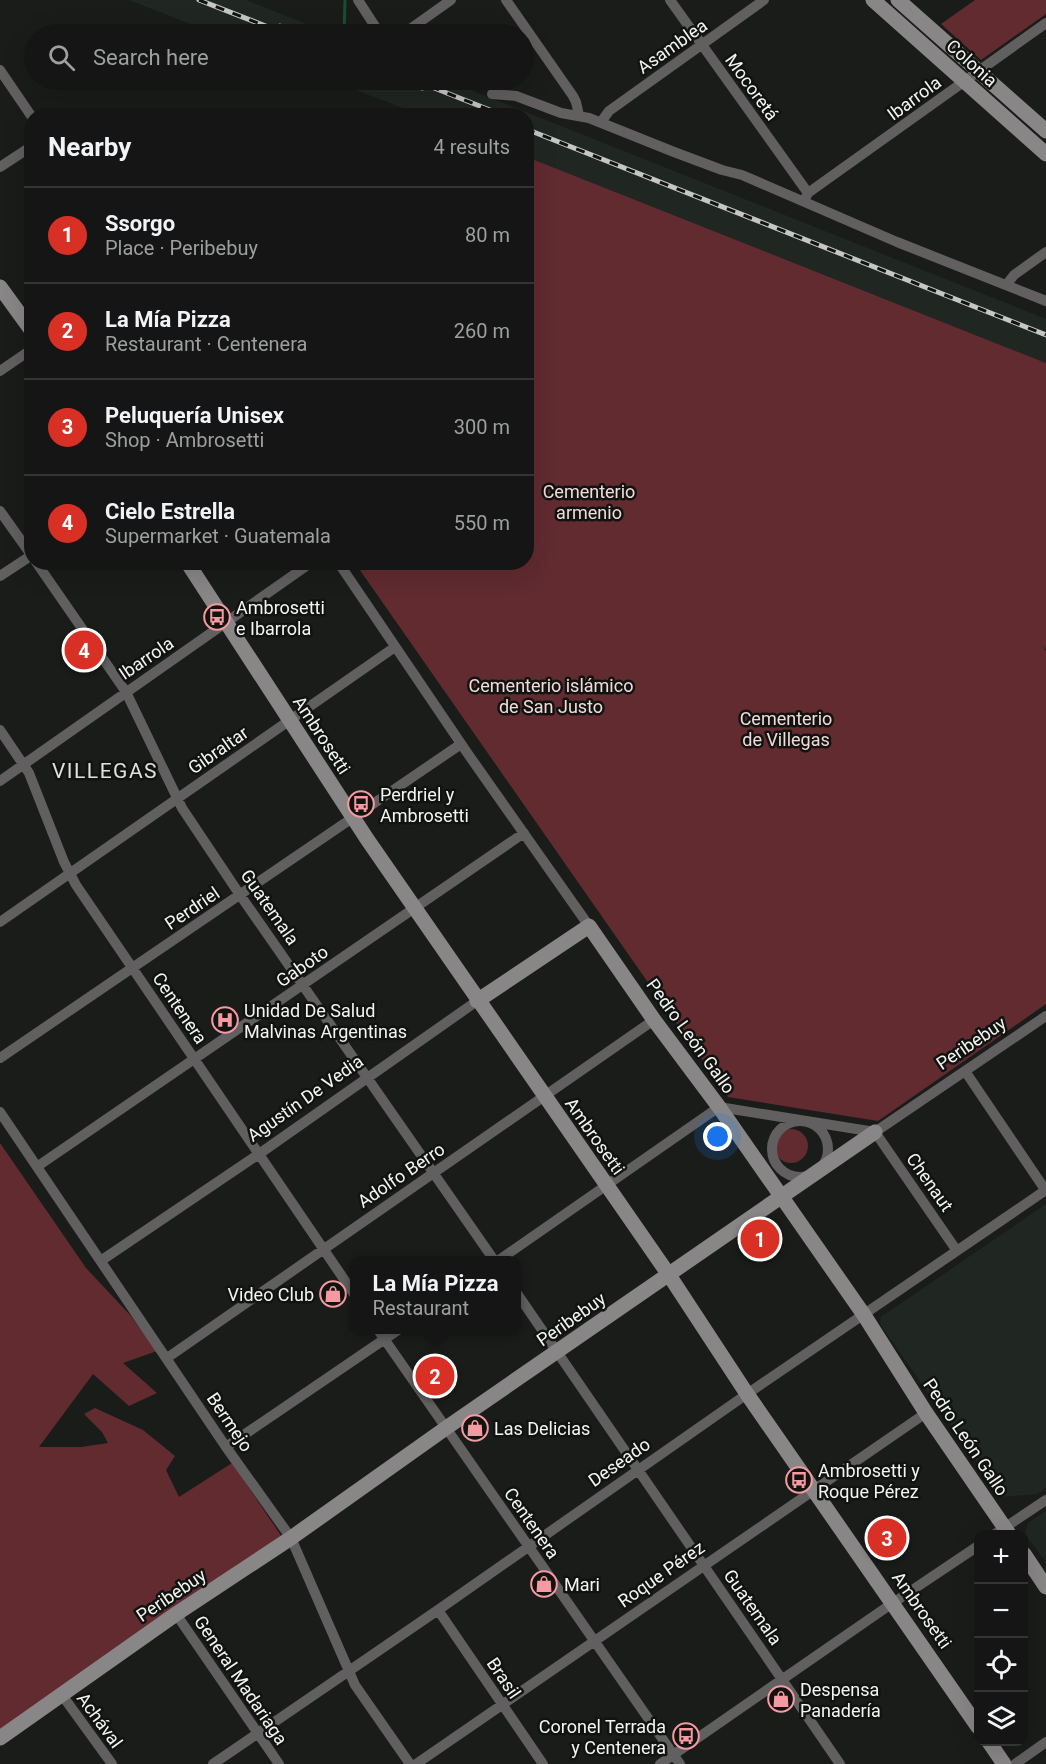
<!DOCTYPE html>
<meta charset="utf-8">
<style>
:root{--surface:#141514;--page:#212222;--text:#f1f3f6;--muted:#9d9fa0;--line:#333434;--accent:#d93025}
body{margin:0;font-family:Roboto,sans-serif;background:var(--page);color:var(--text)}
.controls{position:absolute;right:18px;bottom:18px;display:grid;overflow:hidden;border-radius:12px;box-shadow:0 6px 24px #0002}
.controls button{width:54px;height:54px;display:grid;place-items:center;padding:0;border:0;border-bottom:2px solid var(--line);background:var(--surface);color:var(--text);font:30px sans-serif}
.you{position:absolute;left:718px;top:1137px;width:21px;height:21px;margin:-15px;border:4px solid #fff;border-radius:50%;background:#1a73e8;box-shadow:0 0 0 9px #1a73e833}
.badge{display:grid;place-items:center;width:39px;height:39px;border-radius:50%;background:var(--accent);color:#fff;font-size:20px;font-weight:700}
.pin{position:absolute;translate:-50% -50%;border:3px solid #fff;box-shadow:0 2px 6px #0006}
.popup{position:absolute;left:350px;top:1256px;width:171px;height:78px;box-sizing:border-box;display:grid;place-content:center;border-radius:12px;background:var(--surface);filter:drop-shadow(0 2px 4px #0005);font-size:20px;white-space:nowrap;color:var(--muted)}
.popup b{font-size:22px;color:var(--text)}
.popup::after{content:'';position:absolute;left:50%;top:100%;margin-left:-12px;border:12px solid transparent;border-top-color:var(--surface)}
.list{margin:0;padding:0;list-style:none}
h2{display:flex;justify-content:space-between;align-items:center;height:78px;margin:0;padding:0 24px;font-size:26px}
h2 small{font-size:20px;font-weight:400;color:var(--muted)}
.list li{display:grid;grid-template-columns:39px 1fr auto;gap:18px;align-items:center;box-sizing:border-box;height:96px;padding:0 24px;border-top:2px solid var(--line)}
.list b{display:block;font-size:22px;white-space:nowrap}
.list p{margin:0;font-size:20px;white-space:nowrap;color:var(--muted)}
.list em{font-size:20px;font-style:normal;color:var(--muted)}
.icon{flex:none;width:33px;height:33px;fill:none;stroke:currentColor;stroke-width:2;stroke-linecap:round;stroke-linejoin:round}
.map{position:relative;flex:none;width:1046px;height:1764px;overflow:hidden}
.search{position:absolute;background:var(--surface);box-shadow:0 6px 24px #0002;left:24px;top:24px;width:510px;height:66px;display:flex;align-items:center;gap:15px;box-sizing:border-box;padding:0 21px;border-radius:33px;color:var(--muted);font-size:22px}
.panel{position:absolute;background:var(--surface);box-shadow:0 6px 24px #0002;left:24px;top:108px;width:510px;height:462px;border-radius:24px}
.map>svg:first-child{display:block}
</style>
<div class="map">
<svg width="1046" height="1764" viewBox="0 0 1046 1764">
<rect width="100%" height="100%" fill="#1a1c1a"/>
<path fill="#202723" d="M129 0H246L332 34H216Z
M330 80H445L1046 319V363L527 157 526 116 421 115Z
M1046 1204V1488L1037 1494 1001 1497 880 1324 881 1317Z
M1046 1511V1562L1025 1534 1028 1523Z"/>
<path fill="#612b30" d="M975 0H1046V14L981 60 941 24Z
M527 157 1046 363V649L1043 646 1046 651V1004L878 1121 728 1097 355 563 526 562Z
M774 1146a17 17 0 1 1 34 0a17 17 0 1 1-34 0Z
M0 1143 86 1268 131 1316 157 1351 123 1363 157 1393 129 1406 93 1374 39 1447H81L108 1443 102 1432 84 1414 95 1408 143 1430 175 1456 166 1470 179 1497 232 1463 282 1537 0 1733Z"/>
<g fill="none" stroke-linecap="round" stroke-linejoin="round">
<path stroke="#1d4c35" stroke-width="3" d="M344 34 345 0"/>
<path stroke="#615f5f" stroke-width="10" d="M358 0 380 34
M506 0 573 96 576 102 579 115
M670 0 808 193
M403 34 451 0
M0 70 32 117
M492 94 516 96 561 113 589 118 674 152 722 170 742 175 897 242 1046 301
M601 122 609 111 764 0
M0 167 32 146
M804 201 808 193 1046 23
M1007 284 1014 275 1046 252
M0 371 32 349
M0 511 32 556
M36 562 126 692 182 808 240 895 494 1260
M338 562 468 754 589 926
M0 576 32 555
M0 730 29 773 64 862 76 885 354 1294
M0 781 312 562
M0 922 395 647
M0 1058 461 744
M965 1071 1046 1191
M0 1112 226 1447 291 1538 355 1685 410 1764
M772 1149a28 28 0 1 1 56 0a28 28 0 1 1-56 0Z
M875 1132 1046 1016
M875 1132 957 1251
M38 1166 524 833
M102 1260 259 1154 477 1001
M499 1260 719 1107 875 1132
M516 1292 840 1764
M378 1330 680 1764
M167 1358 654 1020
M226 1447 398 1330
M995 1534 1046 1500
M438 1610 543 1764
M176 1614 279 1764
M62 1695 112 1764
M213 1764 438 1610 747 1394 1046 1190
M416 1764 926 1413
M660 1764 884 1609 978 1546
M1015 1764 1046 1742"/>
<path stroke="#888686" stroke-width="15" d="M873 0 1046 154
M898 0 1046 131
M0 287 32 331
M187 562 367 839 669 1275 747 1394 978 1727
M477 1001 589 926 654 1020 719 1107 864 1315 926 1413 1009 1534
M1024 1554 1046 1587
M0 1738 176 1614 291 1538 446 1428 875 1132
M989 1742 1004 1764"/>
<g stroke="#c5c6c5" stroke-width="5">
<path id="rail" d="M199 0 286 34
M280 26 301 34
M401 80 422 88
M414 80 505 116
M526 129 1046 335"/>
</g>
<use href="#rail" stroke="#111311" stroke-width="3" stroke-dasharray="9" stroke-linecap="butt"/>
</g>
<defs>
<g id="bus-ring" transform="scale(1.35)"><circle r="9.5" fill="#111311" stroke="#f49aa0" stroke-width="1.5"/><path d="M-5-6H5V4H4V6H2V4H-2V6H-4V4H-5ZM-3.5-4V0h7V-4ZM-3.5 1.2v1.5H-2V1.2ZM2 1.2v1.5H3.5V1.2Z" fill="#f49aa0"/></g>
<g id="hospital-ring" transform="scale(1.35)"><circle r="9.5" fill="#111311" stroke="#f49aa0" stroke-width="1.5"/><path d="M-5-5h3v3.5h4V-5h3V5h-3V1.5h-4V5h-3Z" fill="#f49aa0"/></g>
<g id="shop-ring" transform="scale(1.35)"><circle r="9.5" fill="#111311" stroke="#f49aa0" stroke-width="1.5"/><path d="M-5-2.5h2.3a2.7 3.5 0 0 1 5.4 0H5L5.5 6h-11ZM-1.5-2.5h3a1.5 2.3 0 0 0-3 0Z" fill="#f49aa0"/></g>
</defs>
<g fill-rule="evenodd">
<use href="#bus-ring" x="217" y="617"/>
<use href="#bus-ring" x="361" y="804"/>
<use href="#hospital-ring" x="225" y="1020"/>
<use href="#shop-ring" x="333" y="1294"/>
<use href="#shop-ring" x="475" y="1428"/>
<use href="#bus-ring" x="799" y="1480"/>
<use href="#shop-ring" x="544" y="1584"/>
<use href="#shop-ring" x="781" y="1699"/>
<use href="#bus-ring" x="686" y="1736"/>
</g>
<g text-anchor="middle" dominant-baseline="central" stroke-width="5" stroke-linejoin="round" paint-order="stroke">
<g font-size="18" fill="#f3f4f3" stroke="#111311">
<text transform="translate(672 46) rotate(-35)">Asamblea</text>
<text transform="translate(972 63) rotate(42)">Colonia</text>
<text transform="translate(752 87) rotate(54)">Mocoretá</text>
<text transform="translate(914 98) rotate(-36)">Ibarrola</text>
<text transform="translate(146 658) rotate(-34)">Ibarrola</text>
<text transform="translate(322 735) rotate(57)">Ambrosetti</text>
<text transform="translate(218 750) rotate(-35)">Gibraltar</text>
<text transform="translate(270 907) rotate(55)">Guatemala</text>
<text transform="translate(192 908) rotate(-34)">Perdriel</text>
<text transform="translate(302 966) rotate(-35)">Gaboto</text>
<text transform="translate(180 1008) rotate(56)">Centenera</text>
<text transform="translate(691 1036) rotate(54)">Pedro León Gallo</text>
<text transform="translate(971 1043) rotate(-34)">Peribebuy</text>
<text transform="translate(305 1098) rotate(-35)">Agustín De Vedia</text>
<text transform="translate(595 1136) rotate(55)">Ambrosetti</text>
<text transform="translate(401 1175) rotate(-34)">Adolfo Berro</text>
<text transform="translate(930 1182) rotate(55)">Chenaut</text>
<text transform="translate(571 1319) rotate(-35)">Peribebuy</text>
<text transform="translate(230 1422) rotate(56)">Bermejo</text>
<text transform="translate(966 1437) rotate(56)">Pedro León Gallo</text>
<text transform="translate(619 1462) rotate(-35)">Deseado</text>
<text transform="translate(532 1523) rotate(55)">Centenera</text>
<text transform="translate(661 1574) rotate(-35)">Roque Pérez</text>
<text transform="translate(171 1595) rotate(-34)">Peribebuy</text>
<text transform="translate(753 1607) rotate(55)">Guatemala</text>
<text transform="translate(922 1610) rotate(55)">Ambrosetti</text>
<text transform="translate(504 1678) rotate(56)">Brasil</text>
<text transform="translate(241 1680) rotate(56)">General Madariaga</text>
<text transform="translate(100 1720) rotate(54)">Achával</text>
</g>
<g font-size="18" fill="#f3dadb" stroke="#111311">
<text x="589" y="491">Cementerio<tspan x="589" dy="21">armenio</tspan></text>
<text x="551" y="685">Cementerio islámico<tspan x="551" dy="21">de San Justo</tspan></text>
<text x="786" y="718">Cementerio<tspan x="786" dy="21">de Villegas</tspan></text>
</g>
<g font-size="18" fill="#f3f4f3" stroke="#111311" text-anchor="start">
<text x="236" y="607">Ambrosetti<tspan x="236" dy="21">e Ibarrola</tspan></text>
<text x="380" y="794">Perdriel y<tspan x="380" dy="21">Ambrosetti</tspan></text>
<text x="244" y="1010">Unidad De Salud<tspan x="244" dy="21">Malvinas Argentinas</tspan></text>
<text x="314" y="1294" text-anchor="end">Video Club</text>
<text x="494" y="1428">Las Delicias</text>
<text x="818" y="1470">Ambrosetti y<tspan x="818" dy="21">Roque Pérez</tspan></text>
<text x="564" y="1584">Mari</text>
<text x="800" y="1689">Despensa<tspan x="800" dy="21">Panadería</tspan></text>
<text x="666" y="1726" text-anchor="end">Coronel Terrada<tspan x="666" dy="21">y Centenera</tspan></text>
</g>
<g font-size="21" letter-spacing="1.5" fill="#dee1e0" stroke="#111311">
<text x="105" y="771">VILLEGAS</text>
</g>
</g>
</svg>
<div class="controls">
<button>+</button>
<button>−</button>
<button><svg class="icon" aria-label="locate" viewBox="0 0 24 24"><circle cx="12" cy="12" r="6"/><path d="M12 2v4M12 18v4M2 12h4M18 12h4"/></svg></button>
<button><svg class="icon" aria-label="layers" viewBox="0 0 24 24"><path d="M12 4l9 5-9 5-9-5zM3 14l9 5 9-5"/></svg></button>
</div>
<div class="you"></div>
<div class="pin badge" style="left:760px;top:1239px">1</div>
<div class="pin badge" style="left:435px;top:1376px">2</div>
<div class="popup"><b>La Mía Pizza</b>Restaurant</div>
<div class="pin badge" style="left:887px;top:1538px">3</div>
<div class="pin badge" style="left:84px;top:650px">4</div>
<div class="search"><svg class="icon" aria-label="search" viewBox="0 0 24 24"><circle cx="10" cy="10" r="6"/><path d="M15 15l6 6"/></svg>Search here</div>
<section class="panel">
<h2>Nearby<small>4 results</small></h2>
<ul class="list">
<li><span class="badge">1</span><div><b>Ssorgo</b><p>Place · Peribebuy</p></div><em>80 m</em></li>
<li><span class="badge">2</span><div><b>La Mía Pizza</b><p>Restaurant · Centenera</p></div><em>260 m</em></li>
<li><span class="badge">3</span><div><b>Peluquería Unisex</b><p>Shop · Ambrosetti</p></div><em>300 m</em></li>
<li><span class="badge">4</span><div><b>Cielo Estrella</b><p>Supermarket · Guatemala</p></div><em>550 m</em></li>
</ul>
</section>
</div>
